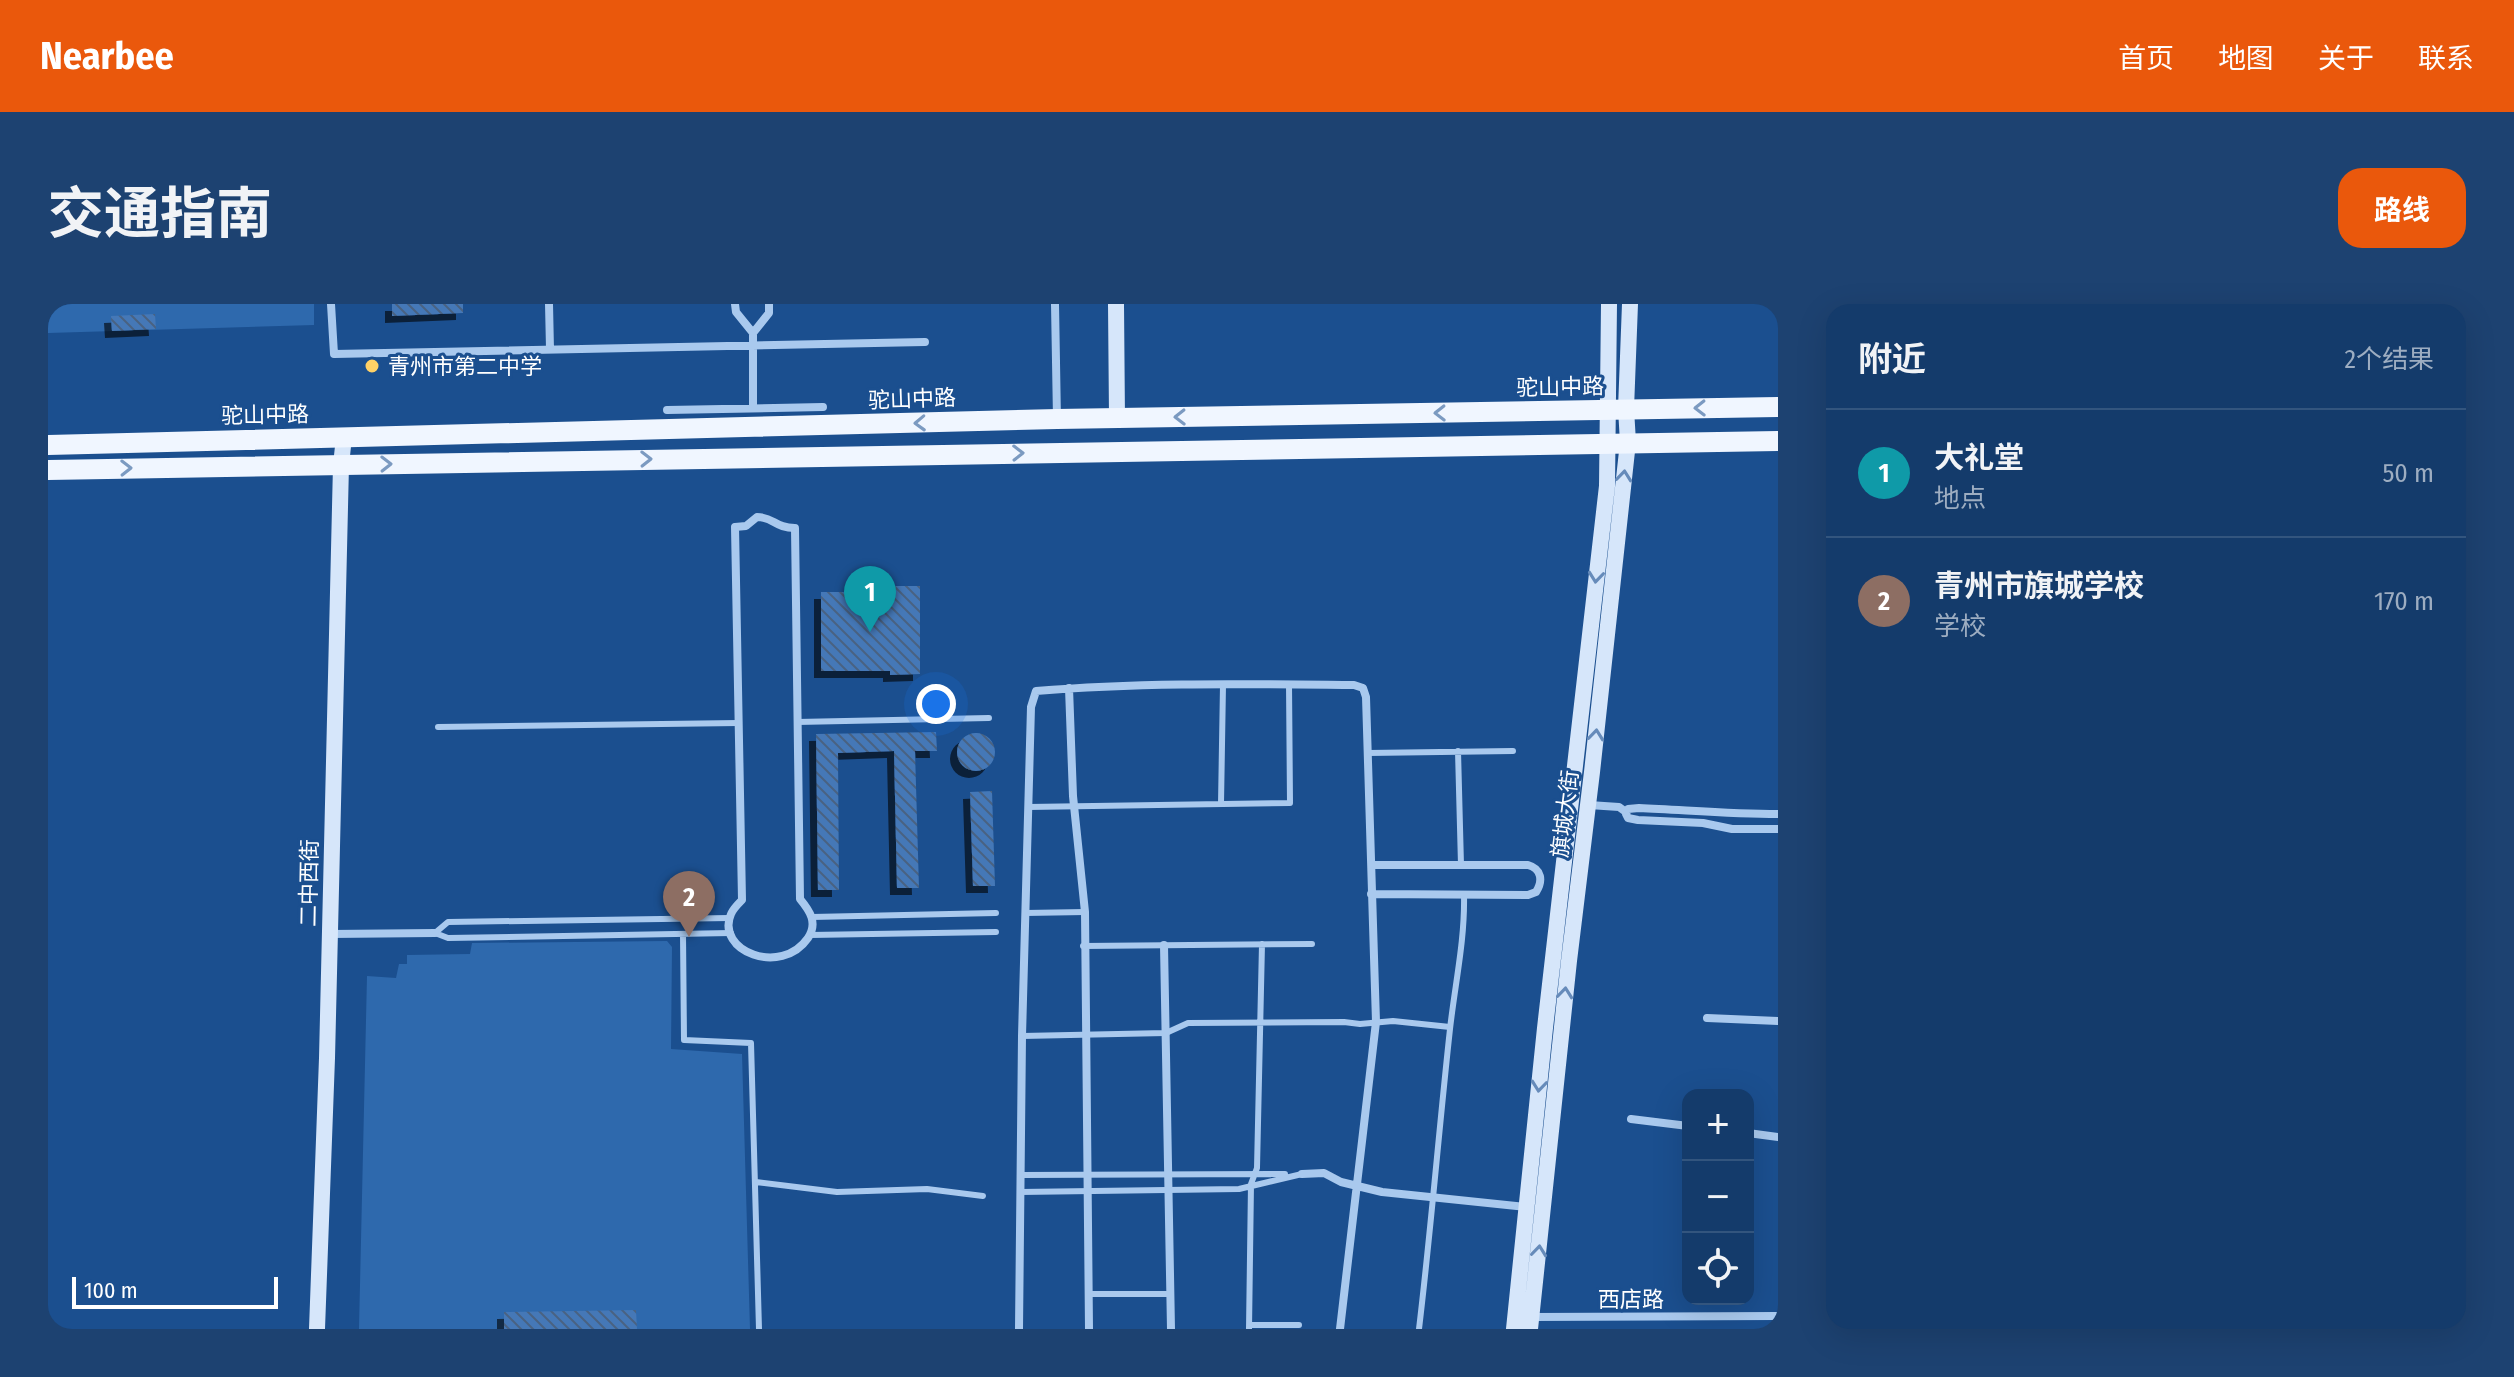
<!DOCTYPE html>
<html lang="zh">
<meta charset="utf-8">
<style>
:root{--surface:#143b6b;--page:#1d4271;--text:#f1f3f6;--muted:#9dadc1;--line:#33557e;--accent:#ea580c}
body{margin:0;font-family:"Fira Sans Condensed","Noto Sans SC",sans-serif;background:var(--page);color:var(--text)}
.controls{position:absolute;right:24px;bottom:24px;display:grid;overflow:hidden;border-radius:16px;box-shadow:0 8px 32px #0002}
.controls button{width:72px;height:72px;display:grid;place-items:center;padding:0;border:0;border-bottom:2px solid var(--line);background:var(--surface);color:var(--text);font:40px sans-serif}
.scale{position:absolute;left:24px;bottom:20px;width:206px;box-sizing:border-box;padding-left:8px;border:4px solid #fff;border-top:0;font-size:22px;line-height:28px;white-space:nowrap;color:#fff;-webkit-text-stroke:6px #1b4f8f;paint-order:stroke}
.you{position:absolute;left:888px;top:400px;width:28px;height:28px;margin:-20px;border:6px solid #fff;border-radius:50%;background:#1a73e8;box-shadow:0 0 0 12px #1a73e833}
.badge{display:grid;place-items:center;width:52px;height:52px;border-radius:50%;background:var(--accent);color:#fff;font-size:26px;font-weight:700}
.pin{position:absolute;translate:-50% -66px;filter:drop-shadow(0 2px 4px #0008)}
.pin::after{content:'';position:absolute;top:42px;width:28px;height:24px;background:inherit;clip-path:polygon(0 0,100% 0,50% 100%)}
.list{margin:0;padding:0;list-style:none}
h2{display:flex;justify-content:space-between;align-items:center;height:104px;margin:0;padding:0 32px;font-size:34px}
h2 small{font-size:26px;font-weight:400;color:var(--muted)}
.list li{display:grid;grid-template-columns:52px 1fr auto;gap:24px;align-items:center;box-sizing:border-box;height:128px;padding:0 32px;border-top:2px solid var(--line)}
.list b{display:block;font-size:30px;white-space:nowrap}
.list p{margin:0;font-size:26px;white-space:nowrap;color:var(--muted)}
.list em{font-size:26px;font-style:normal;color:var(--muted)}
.icon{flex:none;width:44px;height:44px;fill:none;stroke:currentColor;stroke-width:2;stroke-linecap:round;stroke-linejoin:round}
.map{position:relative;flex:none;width:1730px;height:1025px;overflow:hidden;border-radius:24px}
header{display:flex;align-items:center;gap:48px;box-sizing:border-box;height:112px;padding:0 40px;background:var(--accent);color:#fff}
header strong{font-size:38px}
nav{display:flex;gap:44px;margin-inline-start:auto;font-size:28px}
.intro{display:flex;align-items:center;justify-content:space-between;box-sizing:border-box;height:192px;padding:0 48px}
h1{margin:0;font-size:56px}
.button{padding:20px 36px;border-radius:24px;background:var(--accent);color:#fff;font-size:28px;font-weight:700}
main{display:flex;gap:48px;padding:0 48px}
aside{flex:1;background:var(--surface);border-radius:24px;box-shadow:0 8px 32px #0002}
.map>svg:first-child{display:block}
</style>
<header>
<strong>Nearbee</strong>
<nav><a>首页</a><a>地图</a><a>关于</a><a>联系</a></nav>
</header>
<div class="intro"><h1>交通指南</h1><a class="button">路线</a></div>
<main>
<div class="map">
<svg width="1730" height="1025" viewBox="0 0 1730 1025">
<defs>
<pattern id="building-back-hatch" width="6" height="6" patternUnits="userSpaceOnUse" patternTransform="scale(2)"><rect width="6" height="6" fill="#4478b7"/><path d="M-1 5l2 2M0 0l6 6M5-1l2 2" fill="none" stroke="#486282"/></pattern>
<filter id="shadow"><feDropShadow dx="-7" dy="7" stdDeviation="0" flood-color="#0009"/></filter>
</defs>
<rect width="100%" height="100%" fill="#1b4f8f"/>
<path fill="#2e69ad" d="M0 0H266V21L0 29Z
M619 637 624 643 623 745 694 750 702 1025H311L319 672 348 674 351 660H359V651L422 650 424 639Z"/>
<path fill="url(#building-back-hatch)" filter="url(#shadow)" d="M344 0H415V9L344 12Z
M107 10 108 25 64 27 63 12Z
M841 282H872V370L842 371V367H773V288H841Z
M888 428 889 447H867L871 584H849L846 447 790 449 791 586H770L768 430Z
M909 448a19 19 0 1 1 38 0a19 19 0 1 1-38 0Z
M944 487 947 582H925L922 488Z
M588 1006 589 1025H456V1008Z"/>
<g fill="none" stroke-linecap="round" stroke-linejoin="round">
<path stroke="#a9c9ee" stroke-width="6" d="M749 418 941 414
M390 423 691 419
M1410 447 1413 561
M1320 449 1465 447
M1173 500 1175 381
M980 503 1242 499 1241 380
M977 609 1037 608
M764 613 948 609
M682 614 400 618 387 629 400 634 683 629
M635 630 636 736 703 739 711 1025
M762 631 948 628
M1035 642 1264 640
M974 732 1118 729 1140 719 1296 718 1312 720 1345 717 1402 723
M973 871 1237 870
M708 878 789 888 879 885 935 892
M972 888 1191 885 1254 870
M1041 990H1121
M1201 1021H1251
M1201 1025 1203 880 1209 864 1214 640
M1371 1025C1383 925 1391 825 1402 725 1407 680 1417 636 1416 591"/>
<path stroke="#a9c9ee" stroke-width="8" d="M283 0 286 50 877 38
M501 0 502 45
M687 0 688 8 705 29V104
M1007 0 1009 115
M705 29 721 9V0
M619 106 775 103
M709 213C726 213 727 224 747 224L752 595C762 607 770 619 760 634 733 673 667 647 683 610 685 605 690 600 694 596L687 223 698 222Z
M1021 384 1025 492 1037 608 1041 1025
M1541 501 1571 503 1578 508
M1730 510C1683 510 1638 506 1591 504L1580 505 1578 510 1580 514 1590 516 1655 519 1684 525H1730
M1323 590 1480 591 1488 588C1495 577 1494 565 1480 561H1324
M282 630 387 629
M1116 641 1123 1025
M1659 714 1730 717
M1583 815 1640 822
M1700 829 1730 833
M1254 870 1276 869 1293 878 1334 888 1479 903
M1484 1013 1730 1012
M971 1025 974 732 983 403 988 387C1094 378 1200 380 1306 381L1315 384 1318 393 1328 718 1292 1025"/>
<path stroke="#d6e6fa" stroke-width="16" d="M1068 0 1069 114
M269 1025 279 754 293 161 296 133
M1466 1025 1497 724 1559 182 1561 0
M1482 1025 1521 657 1544 468 1580 138 1578 105 1582 0"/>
<path stroke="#f0f6ff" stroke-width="20" d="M0 141 1009 115 1730 103
M0 166 1730 137"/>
</g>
<defs><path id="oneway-chevron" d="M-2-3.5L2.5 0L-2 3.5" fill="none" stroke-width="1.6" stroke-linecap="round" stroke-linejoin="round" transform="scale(2)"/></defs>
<g stroke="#7b9ac1">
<use href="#oneway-chevron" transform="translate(1652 104) rotate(179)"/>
<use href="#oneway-chevron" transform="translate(1392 109) rotate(179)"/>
<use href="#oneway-chevron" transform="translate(1132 113) rotate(179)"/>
<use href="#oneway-chevron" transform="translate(872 119) rotate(178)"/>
<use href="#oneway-chevron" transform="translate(970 149) rotate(-1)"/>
<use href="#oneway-chevron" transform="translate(598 155) rotate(-1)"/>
<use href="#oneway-chevron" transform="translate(338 160) rotate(-1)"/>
<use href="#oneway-chevron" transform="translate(78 164) rotate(-1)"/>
</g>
<g stroke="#668bba">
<use href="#oneway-chevron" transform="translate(1576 172) rotate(-84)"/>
<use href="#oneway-chevron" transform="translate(1548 273) rotate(96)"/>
<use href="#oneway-chevron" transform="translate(1548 431) rotate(-84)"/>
<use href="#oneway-chevron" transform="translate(1517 689) rotate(-84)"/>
<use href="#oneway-chevron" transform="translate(1491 782) rotate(96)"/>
<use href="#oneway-chevron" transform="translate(1491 947) rotate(-84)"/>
</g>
<circle fill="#ffd166" stroke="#1b4f8f" stroke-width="3" cx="324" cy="62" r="8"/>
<g text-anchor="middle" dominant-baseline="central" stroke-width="6" stroke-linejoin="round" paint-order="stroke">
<g font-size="22" fill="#fff" stroke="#1b4f8f" text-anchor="start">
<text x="340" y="62">青州市第二中学</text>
</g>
<g font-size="22" fill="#fff" stroke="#1b4f8f">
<text transform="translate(1512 83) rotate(-1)">驼山中路</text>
<text transform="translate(864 95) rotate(-2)">驼山中路</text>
<text transform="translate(217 111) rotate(-1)">驼山中路</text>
<text transform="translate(1517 510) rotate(-83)">旗城大街</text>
<text transform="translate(261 579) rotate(-89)">二中西街</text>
<text x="1583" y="995">西店路</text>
</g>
</g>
</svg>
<div class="controls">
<button>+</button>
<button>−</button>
<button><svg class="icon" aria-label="locate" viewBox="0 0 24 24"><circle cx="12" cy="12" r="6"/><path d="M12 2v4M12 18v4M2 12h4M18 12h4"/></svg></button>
</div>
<div class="scale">100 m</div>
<div class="you"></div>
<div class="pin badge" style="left:822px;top:328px;background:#0f9aa8">1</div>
<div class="pin badge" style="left:641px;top:633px;background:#8d6e63">2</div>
</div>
<aside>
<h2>附近<small>2个结果</small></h2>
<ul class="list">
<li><span class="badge" style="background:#0f9aa8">1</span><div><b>大礼堂</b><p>地点</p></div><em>50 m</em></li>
<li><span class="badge" style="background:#8d6e63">2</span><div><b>青州市旗城学校</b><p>学校</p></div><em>170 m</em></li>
</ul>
</aside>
</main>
